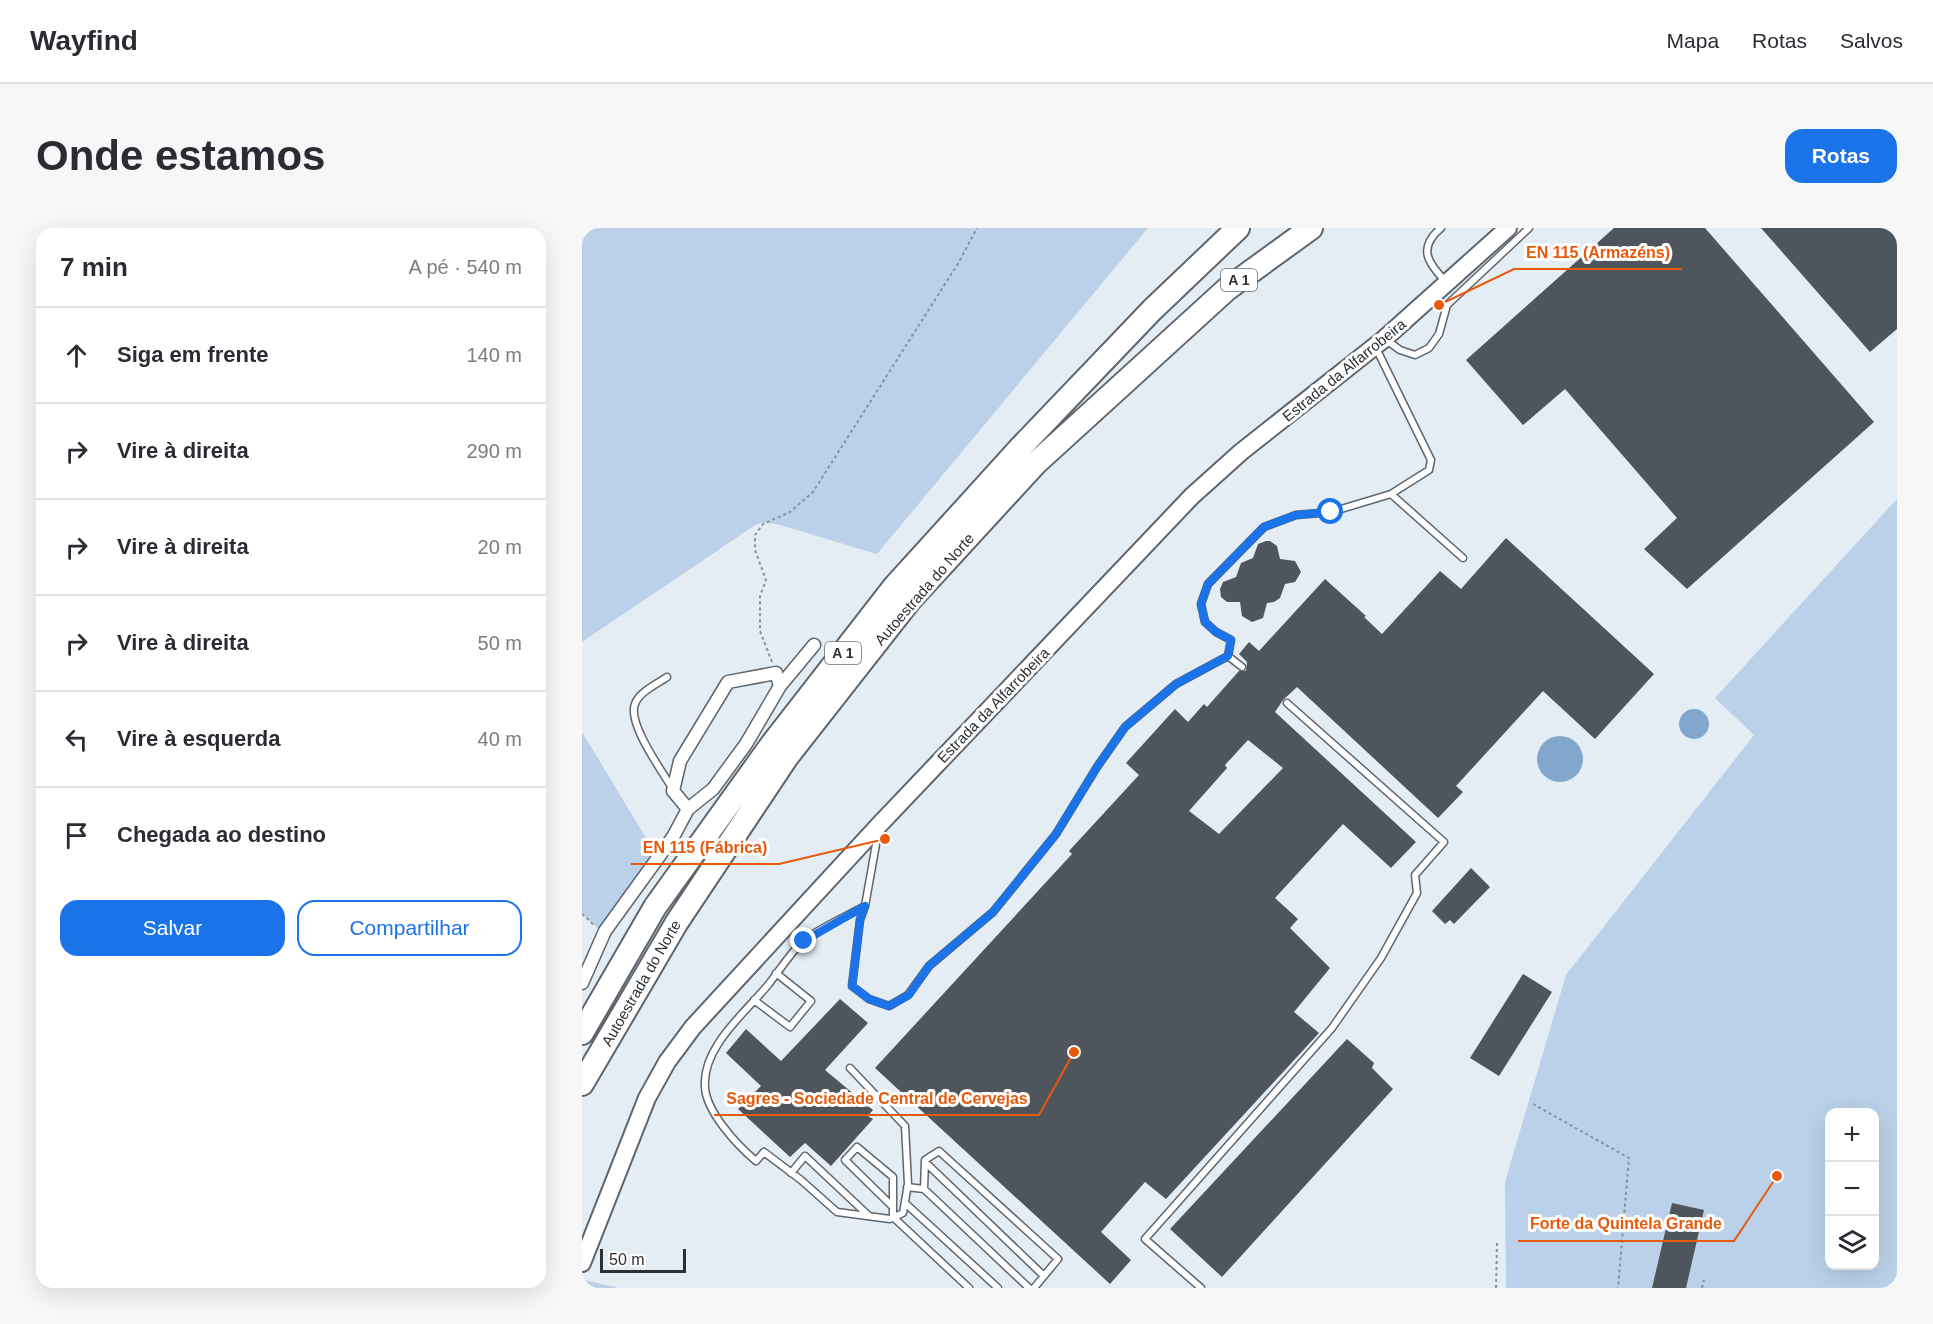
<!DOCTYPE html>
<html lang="pt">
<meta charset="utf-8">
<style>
:root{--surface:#fff;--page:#f7f7f7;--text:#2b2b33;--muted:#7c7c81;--line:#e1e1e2;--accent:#1a73e8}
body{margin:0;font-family:Helvetica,sans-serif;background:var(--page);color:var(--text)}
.controls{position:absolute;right:18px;bottom:18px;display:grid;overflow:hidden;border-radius:12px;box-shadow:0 6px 24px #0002}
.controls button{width:54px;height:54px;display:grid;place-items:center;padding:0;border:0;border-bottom:2px solid var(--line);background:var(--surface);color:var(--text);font:30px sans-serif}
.scale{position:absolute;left:18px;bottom:15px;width:86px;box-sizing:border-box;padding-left:6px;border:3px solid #2d3033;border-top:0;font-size:16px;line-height:21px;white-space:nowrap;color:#2d3033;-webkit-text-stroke:4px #fff;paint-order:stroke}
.stop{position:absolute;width:18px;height:18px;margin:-14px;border:4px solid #1a73e8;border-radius:50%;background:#fff}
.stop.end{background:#1a73e8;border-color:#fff;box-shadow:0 2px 6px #0008}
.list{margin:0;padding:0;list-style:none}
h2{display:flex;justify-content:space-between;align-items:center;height:78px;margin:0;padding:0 24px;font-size:26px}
h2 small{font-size:20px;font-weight:400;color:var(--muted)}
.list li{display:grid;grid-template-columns:39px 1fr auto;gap:18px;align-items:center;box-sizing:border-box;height:96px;padding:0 24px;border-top:2px solid var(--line)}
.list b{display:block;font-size:22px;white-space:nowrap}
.list em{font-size:20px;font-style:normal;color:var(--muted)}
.actions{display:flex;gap:12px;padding:18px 24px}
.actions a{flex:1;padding:14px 0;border:2px solid var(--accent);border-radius:18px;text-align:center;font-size:21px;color:var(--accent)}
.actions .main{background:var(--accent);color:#fff}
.icon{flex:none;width:33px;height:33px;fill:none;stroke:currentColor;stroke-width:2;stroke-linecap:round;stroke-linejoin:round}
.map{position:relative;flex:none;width:1315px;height:1060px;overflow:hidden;border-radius:18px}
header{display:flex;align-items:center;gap:36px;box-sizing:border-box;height:84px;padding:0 30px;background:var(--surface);border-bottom:2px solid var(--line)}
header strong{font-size:28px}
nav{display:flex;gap:33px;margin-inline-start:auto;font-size:21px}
.intro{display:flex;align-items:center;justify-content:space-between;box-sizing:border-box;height:144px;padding:0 36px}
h1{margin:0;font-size:42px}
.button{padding:15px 27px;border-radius:18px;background:var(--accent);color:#fff;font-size:21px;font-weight:700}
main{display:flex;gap:36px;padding:0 36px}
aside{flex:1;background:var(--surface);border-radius:18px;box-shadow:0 6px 24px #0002}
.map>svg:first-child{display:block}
</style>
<header>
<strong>Wayfind</strong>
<nav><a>Mapa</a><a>Rotas</a><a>Salvos</a></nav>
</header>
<div class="intro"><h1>Onde estamos</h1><a class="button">Rotas</a></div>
<main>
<aside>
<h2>7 min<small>A pé · 540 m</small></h2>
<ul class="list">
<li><svg class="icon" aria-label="ahead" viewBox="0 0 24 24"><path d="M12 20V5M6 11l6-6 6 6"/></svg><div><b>Siga em frente</b></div><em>140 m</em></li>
<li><svg class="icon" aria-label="right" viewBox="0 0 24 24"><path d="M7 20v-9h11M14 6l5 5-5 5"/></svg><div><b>Vire à direita</b></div><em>290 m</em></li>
<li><svg class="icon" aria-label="right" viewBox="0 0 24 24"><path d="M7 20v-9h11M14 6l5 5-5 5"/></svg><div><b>Vire à direita</b></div><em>20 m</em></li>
<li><svg class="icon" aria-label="right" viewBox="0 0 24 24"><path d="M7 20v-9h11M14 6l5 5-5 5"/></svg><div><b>Vire à direita</b></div><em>50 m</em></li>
<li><svg class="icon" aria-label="left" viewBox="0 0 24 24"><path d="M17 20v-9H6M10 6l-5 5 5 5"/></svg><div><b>Vire à esquerda</b></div><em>40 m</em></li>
<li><svg class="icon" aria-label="arrive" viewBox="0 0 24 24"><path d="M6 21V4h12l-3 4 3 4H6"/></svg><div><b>Chegada ao destino</b></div></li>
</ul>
<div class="actions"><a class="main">Salvar</a><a>Compartilhar</a></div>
</aside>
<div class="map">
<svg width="1315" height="1060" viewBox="0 0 1315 1060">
<rect width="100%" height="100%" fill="#e4ecf4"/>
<path fill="#bad1e9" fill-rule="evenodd" d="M0 0H566L295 326 195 296 179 295 173 297 0 414Z
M1315 271V1060H924L923 954 984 747 1172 507 1133 470ZM1248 884H1292V1038H1248Z
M0 504 76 630 22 706 0 686Z
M2 1052 37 1060H0Z"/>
<path fill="#83a7cc" d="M1097 496a15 15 0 1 1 30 0a15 15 0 1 1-30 0Z
M955 531a23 23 0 1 1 46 0a23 23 0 1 1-46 0Z"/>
<path fill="#4e555c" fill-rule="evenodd" d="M1032 0H1123L1292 194 1105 361 1062 321 1095 290 983 161 941 197 884 132Z
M1179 0H1315V101L1288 124Z
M924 310 1072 446 1013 511 961 463 874 558 881 564 856 590 715 459 701 472 693 484 834 614 809 640 761 596 693 670 716 691 708 700 748 740 712 784 737 805 584 971 563 954 519 1004 549 1032 528 1056 293 840 490 626 487 623 557 547 544 535 593 481 606 494 622 476 625 479 657 443H664L665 434 657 426 667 414 677 423 743 351 784 388 782 389 800 406 858 343 879 361ZM666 512 701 540 637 606 607 583 645 540 643 537Z
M684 313H688L695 318 698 331 713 333 719 344 713 354 703 356 698 370 692 374 685 375 681 390 670 394 660 388 658 374H645L639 369 638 361 641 354 654 349 659 335 671 330 676 316Z
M889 640 908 659 872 696 868 692 863 696 850 683Z
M941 746 970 764 917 848 888 830Z
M258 771 286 795 243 842 291 882 286 888 291 891 249 938 223 915 208 929 156 881 179 858 144 825 164 801 199 833Z
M765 811 792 835 790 840 811 861 640 1049 588 1001Z
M1090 975 1122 982 1104 1060H1070Z"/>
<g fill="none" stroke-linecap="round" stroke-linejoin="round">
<g stroke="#5e656c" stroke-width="9">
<path id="lane" d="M859 0C835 20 846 35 864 54
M803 111 818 122 833 127 847 120 857 106 865 77 947 0
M793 118 849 232 847 242 809 266
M646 428 660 439
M85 449C75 456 57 464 53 476 45 495 80 543 90 560
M283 678 278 692 270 758 287 771 307 778 326 767 347 738 411 684 474 606 515 539 543 499 594 456 646 428 649 412 634 404 623 394 619 376 626 356 682 299 714 287 749 284 809 266 881 330
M172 772 208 799 229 773 194 745
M268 840 323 898 326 956 321 985 308 991 255 984 219 952 182 924 174 933C156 918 124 884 123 859 120 819 163 785 186 757 197 743 207 727 220 714 232 703 267 687 283 678L296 605
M343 934 462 1048
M209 945 223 928 287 988
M325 959 342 961 447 1060
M342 961 343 932 357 923 476 1031 452 1060
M323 975 416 1060
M311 979 263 932 275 919 311 949V989L387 1060
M619 1060 563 1011 750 800 799 730 835 665 833 647 862 614 705 475"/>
</g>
<g stroke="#5e656c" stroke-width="15">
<path id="street" d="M106 581 131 561 164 516 198 458 232 417
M0 755 23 703 91 609 106 581 91 563 98 533 146 454 194 445 198 458"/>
</g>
<g stroke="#5e656c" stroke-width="20">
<path id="secondary" d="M0 1035 65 870 85 834 111 799 298 596 610 268 659 224 802 111 926 0"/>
</g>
<g stroke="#5e656c" stroke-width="26">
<path id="highway" d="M0 805 73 679 190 516 312 359 439 219 570 82 656 0
M0 856 95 694 205 529 328 372 454 235 645 61 729 0"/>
</g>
<path stroke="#8a9095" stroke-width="2" stroke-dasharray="3 3" stroke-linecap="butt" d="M0 6 2 0
M190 434 178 403V368L184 352 173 322V307L181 296 208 284 231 264 377 34 395 0
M0 686 13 698
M951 876 1047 930 1036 1060
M914 1060 915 1013
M1120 1060 1122 1052"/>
<use href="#lane" stroke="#fff" stroke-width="6"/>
<use href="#street" stroke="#fff" stroke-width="12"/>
<use href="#secondary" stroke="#fff" stroke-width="16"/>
<use href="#highway" stroke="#fff" stroke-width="22"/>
</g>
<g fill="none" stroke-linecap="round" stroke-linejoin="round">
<path stroke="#1a73e8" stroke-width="8" d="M222 713 283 678 278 692 270 758 287 771 307 778 327 767 347 738 411 684 474 606 515 539 543 499 594 456 646 428 649 412 634 404 623 394 619 376 626 356 682 299 714 287 749 284"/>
</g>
<g text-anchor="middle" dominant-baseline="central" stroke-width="6" stroke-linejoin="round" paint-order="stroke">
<g fill="#fff" stroke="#6c6e70" stroke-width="1.5">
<rect x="639" y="41" width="36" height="22" rx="4.5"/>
<rect x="243" y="414" width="36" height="22" rx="4.5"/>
</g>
<g font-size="14" font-weight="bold" fill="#2d3033">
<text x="657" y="52">A 1</text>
<text x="261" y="425">A 1</text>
</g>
<g font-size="15" fill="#2d3033" stroke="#fff">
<text transform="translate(762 142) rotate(-39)">Estrada da Alfarrobeira</text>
<text transform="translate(342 361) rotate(-49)">Autoestrada do Norte</text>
<text transform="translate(411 477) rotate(-46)">Estrada da Alfarrobeira</text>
<text transform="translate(59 755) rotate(-60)">Autoestrada do Norte</text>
</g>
</g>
<path fill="none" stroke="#e8590c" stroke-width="2" d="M857 77L932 41H1100M303 611L197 636H49M492 824L457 887H132M1195 948L1152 1013H936"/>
<g fill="#e8590c" stroke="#fff" stroke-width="2">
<circle cx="857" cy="77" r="6"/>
<circle cx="303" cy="611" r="6"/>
<circle cx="492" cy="824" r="6"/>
<circle cx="1195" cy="948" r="6"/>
</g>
<g font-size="16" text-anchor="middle" font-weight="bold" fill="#e8590c" stroke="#fff" stroke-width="6" stroke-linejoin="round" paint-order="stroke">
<text x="1016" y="30">EN 115 (Armazéns)</text>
<text x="123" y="625">EN 115 (Fábrica)</text>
<text x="295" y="876">Sagres - Sociedade Central de Cervejas</text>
<text x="1044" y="1001">Forte da Quintela Grande</text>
</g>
</svg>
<div class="controls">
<button>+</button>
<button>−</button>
<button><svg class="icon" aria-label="layers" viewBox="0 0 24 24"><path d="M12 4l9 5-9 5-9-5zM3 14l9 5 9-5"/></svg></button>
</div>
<div class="scale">50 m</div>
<div class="stop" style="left:749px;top:284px"></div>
<div class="stop end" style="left:222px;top:713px"></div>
</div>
</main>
